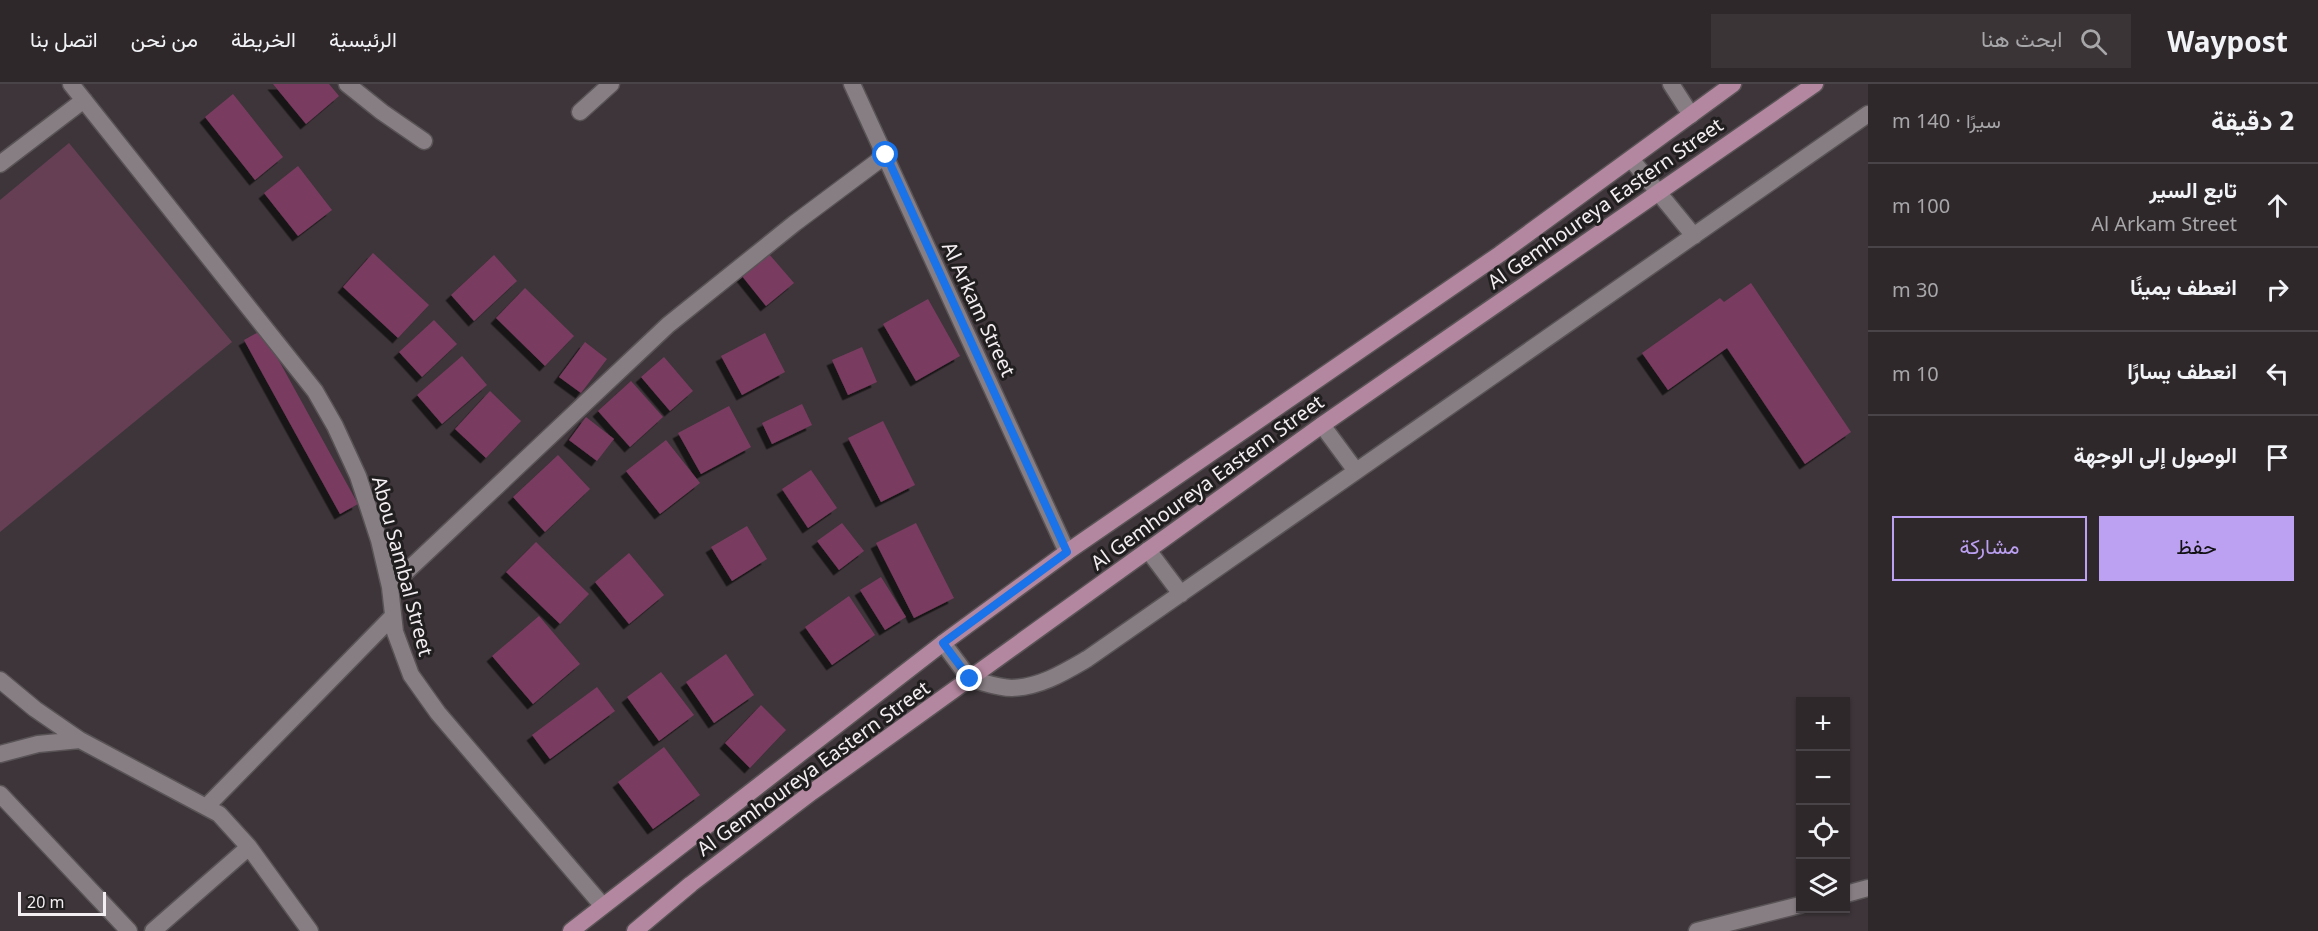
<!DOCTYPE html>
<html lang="ar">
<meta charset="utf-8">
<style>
:root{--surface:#2e282b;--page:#3a3437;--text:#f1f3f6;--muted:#a7a6a9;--line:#494447;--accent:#bca0f2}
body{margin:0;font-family:"Noto Sans",Vazirmatn,sans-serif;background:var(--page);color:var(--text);direction:rtl}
.controls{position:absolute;right:18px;bottom:18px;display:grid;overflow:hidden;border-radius:0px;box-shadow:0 2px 4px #0004}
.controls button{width:54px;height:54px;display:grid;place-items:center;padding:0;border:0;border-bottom:2px solid var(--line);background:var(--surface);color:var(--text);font:30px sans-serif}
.scale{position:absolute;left:18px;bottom:15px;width:88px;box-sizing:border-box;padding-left:6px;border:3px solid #f3eef1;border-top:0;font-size:16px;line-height:21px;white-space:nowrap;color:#f3eef1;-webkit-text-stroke:4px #211e1f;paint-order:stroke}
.stop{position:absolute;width:18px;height:18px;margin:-14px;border:4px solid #1a73e8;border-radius:50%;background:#fff}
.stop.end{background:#1a73e8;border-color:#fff;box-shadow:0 2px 6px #0008}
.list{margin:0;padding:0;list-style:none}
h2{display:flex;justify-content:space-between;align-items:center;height:78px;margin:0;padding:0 24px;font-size:26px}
h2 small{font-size:20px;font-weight:400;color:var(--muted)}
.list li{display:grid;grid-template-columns:39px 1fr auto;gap:18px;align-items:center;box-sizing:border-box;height:84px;padding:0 24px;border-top:2px solid var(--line)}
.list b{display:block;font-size:22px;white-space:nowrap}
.list p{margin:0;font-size:20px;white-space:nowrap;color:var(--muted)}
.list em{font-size:20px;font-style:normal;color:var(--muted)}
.actions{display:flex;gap:12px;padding:18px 24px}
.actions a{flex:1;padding:14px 0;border:2px solid var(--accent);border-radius:0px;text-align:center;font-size:21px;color:var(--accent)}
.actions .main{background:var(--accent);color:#111}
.icon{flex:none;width:33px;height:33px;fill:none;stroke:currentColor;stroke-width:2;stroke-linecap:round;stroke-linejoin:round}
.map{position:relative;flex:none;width:1868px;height:847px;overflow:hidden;direction:ltr}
header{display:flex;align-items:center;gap:36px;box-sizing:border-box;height:84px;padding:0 30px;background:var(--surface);border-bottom:2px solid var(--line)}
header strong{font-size:28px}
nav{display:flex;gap:33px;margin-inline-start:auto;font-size:21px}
.search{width:420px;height:54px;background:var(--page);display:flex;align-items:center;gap:15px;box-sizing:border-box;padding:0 21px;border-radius:0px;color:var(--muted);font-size:22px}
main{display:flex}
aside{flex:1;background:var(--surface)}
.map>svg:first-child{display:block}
</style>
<header>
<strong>Waypost</strong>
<div class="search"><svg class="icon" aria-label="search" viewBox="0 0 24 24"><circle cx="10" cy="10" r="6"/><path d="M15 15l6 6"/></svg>ابحث هنا</div>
<nav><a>الرئيسية</a><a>الخريطة</a><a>من نحن</a><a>اتصل بنا</a></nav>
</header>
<main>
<aside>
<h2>2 دقيقة<small>سيرًا · 140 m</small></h2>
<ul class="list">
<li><svg class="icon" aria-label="ahead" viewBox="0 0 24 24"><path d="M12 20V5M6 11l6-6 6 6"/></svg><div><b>تابع السير</b><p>Al Arkam Street</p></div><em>100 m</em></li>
<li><svg class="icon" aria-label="right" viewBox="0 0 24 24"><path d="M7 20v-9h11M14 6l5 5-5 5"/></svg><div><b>انعطف يمينًا</b></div><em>30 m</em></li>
<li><svg class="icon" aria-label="left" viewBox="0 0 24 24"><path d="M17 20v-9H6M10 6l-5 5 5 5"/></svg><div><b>انعطف يسارًا</b></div><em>10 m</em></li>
<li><svg class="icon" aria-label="arrive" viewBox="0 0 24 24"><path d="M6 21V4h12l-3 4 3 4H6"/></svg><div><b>الوصول إلى الوجهة</b></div></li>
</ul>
<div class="actions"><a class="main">حفظ</a><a>مشاركة</a></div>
</aside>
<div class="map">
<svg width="1868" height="847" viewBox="0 0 1868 847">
<defs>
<filter id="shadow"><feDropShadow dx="-5.5" dy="5.5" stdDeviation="0" flood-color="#0009"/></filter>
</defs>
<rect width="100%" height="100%" fill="#3d3539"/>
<path fill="#663f54" d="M69 59 232 258 0 448V116Z"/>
<path fill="#7a3b60" filter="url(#shadow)" d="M273 0H329L339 12 306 40Z
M233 10 283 73 255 96 205 33Z
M298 82 332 126 298 152 264 109Z
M373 169 429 221 398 254 343 203Z
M769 170 794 199 766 222 742 192Z
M494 171 517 197 474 237 451 211Z
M1751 199 1851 348 1805 380 1727 264 1668 306 1642 269 1720 214 1724 218Z
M525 204 574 252 545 282 496 234Z
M928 215 960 272 916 297 883 240Z
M434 236 457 260 422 293 399 268Z
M262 246 358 420 340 430 244 256Z
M765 249 785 288 742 311 721 272Z
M585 258 607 275 581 309 559 293Z
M862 263 877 298 848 311 832 276Z
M462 272 487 301 442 340 417 311Z
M664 273 693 307 670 327 641 293Z
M631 297 663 333 630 363 598 327Z
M490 307 521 337 486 374 455 345Z
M802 320 812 341 772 360 762 339Z
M729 322 751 363 701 390 678 349Z
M586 333 614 355 597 377 569 356Z
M883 337 915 401 881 418 848 354Z
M666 356 700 399 660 430 626 387Z
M558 371 590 405 545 448 513 413Z
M811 386 837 424 808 444 782 405Z
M842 439 864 467 839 486 817 457Z
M916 439 954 514 914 534 876 459Z
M747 442 767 475 732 497 711 463Z
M536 458 589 510 560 540 506 488Z
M629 469 664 511 629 540 595 498Z
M881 493 906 533 885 546 860 506Z
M849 512 875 551 832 581 805 543Z
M539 532 580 580 533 620 492 572Z
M726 570 754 611 714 639 686 598Z
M661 588 694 631 659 657 627 613Z
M597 603 615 627 550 675 532 651Z
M761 621 786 646 750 684 725 659Z
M664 663 700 711 653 745 618 698Z"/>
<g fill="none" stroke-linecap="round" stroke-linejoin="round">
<g stroke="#595356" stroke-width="19">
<path id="service" d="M1631 75 1694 152
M1322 341 1356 387
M1148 466 1181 510
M943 559 970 595C983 598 998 604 1012 604 1040 603 1063 589 1087 575L1868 30
M1846 810 1868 804
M1697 847 1800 821"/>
</g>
<g stroke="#595356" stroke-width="19">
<path id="minor" d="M71 0 315 307 335 342 358 392 379 456 390 503 395 548 411 591 438 629 602 821
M347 0 382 28 424 57
M852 0 1067 468
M1671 0 1691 31
M580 28 611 0
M0 80 84 16
M390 503 668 241 795 139 886 71
M0 596 35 625 80 656 219 730 249 763 310 847
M0 670 38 660 80 656
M0 710 129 847
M207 722 393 532
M153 847 249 763"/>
</g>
<g stroke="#595356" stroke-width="19">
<path id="primary" d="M571 847 943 559 1067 468 1500 170 1733 0
M635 847 691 800 812 708 1322 341 1815 0"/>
</g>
<use href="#service" stroke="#877e83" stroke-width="16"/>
<use href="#minor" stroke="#877e83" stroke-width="16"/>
<use href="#primary" stroke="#b3879f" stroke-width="16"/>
</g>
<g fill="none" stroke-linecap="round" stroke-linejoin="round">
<path stroke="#1a73e8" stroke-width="8" d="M886 71 1067 468 943 559 970 595"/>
</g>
<g text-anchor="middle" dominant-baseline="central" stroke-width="6" stroke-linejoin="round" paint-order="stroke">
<g font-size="20" fill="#f3eef1" stroke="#211e1f">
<text transform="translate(1605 119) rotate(-35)">Al Gemhoureya Eastern Street</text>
<text transform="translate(979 225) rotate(65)">Al Arkam Street</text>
<text transform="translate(1207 398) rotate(-36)">Al Gemhoureya Eastern Street</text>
<text transform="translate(403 482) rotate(75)">Abou Sambal Street</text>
<text transform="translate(813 684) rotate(-36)">Al Gemhoureya Eastern Street</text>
</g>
</g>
</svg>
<div class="controls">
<button>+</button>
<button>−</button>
<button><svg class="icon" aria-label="locate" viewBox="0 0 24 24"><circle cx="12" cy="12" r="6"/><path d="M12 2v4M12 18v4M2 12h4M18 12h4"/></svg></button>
<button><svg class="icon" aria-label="layers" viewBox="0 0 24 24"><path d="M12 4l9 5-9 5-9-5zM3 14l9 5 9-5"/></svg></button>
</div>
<div class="scale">20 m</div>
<div class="stop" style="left:886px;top:71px"></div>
<div class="stop end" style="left:970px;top:595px"></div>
</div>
</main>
